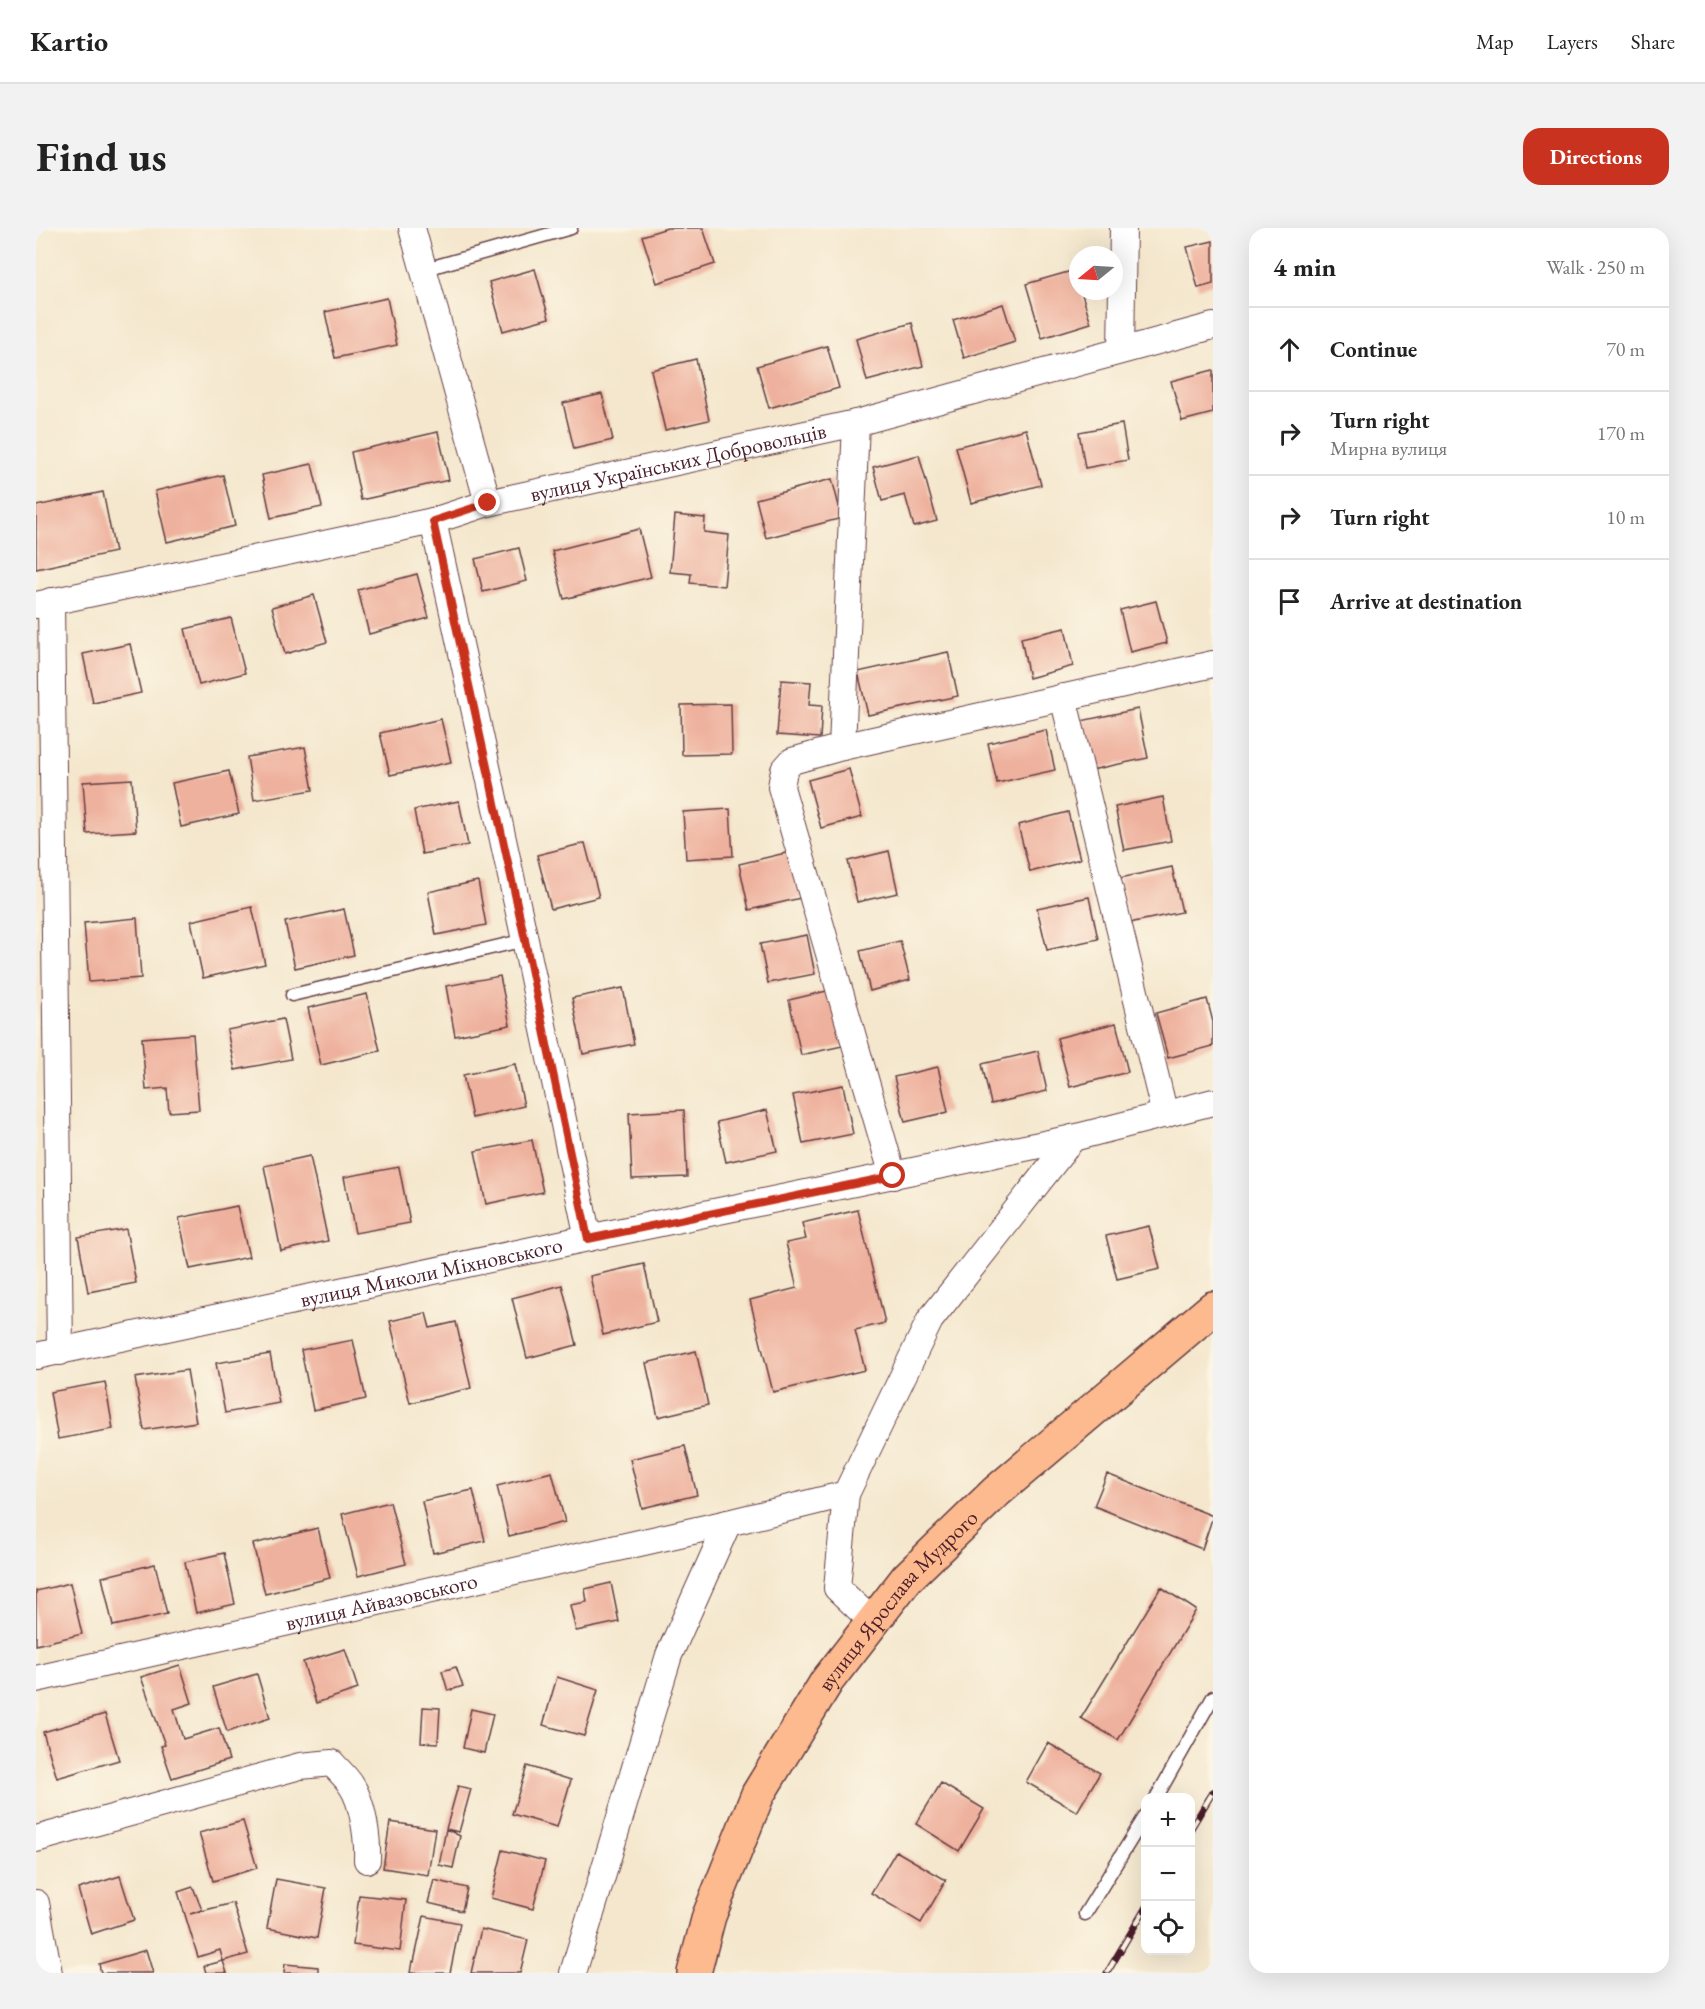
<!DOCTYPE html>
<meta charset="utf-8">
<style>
:root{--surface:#fff;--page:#f2f2f2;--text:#222;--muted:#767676;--line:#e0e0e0;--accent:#c8321e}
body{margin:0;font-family:"EB Garamond",serif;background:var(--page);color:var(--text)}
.controls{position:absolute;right:18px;bottom:18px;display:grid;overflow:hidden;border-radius:12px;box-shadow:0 6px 24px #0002}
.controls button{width:54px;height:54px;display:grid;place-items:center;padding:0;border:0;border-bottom:2px solid var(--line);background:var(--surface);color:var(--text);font:30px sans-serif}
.compass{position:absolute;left:1033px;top:18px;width:54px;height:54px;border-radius:50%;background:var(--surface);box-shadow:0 6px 24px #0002;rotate:252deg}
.stop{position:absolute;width:18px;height:18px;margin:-14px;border:4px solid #c8321e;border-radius:50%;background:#fff}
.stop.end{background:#c8321e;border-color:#fff;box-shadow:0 2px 6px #0008}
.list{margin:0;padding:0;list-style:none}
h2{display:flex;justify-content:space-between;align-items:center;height:78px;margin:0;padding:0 24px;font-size:26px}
h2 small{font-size:20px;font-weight:400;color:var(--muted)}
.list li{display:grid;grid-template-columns:39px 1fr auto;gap:18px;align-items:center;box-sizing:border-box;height:84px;padding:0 24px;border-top:2px solid var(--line)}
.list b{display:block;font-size:22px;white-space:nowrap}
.list p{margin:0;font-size:20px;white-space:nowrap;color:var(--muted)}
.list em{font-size:20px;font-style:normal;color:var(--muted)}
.icon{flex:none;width:33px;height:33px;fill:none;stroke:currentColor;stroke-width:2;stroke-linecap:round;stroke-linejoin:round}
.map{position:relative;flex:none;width:1177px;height:1745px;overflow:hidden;border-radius:18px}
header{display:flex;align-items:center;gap:36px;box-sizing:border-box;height:84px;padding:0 30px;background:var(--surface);border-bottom:2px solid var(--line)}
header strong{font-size:28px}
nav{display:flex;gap:33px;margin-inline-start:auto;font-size:21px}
.intro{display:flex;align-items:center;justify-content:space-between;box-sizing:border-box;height:144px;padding:0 36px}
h1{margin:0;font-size:42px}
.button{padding:15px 27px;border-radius:18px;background:var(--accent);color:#fff;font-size:21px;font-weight:700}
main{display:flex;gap:36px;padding:0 36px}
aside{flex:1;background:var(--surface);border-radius:18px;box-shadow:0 6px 24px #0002}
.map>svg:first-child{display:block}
</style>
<header>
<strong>Kartio</strong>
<nav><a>Map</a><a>Layers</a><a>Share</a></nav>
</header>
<div class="intro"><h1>Find us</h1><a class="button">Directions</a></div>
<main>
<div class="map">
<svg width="1177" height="1745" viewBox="0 0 1177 1745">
<rect width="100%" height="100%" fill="#fcf5e5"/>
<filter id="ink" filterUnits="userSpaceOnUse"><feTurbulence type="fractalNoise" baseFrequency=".0167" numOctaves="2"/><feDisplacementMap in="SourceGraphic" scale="12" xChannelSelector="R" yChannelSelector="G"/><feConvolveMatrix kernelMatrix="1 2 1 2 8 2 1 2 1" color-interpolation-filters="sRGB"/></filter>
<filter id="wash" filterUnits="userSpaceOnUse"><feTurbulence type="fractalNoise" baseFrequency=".008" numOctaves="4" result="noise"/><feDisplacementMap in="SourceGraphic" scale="24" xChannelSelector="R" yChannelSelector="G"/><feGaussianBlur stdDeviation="1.35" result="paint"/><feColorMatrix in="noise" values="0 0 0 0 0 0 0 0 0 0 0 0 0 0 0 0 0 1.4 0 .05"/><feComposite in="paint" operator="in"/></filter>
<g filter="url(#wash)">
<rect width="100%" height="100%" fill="#f4e7cd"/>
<g id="blocks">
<path fill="#eeb19d" d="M631 0H667L679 36 621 55 606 8Z
M1177 13V56L1162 60 1151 19Z
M499 41 513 90 467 103 453 54Z
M1039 42 1042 51V63H1045L1055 95 1006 110 990 56Z
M351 70 361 117 299 130 289 84Z
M967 76 979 114 928 130 917 92Z
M876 95 887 138 831 153 820 111Z
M791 118 803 160 733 180 721 138Z
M660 131 673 192 629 202 615 142Z
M1177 142V185L1146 193 1135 153Z
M566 166 577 212 538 221 527 175Z
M1086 196 1092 232 1049 240 1043 204Z
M990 201 1005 257 935 275 920 219Z
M402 204 413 252 325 272 315 224Z
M883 227 901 293 878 299 869 267 846 273 837 239Z
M276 236 286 279 235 290 226 247Z
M187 247 199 298 131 314 119 263Z
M796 251 806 290 730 310 720 271Z
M67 264 79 324 0 341V278Z
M639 287 669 290 668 304 693 307 688 358 654 355 655 346 634 344Z
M603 301 615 349 528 371 516 323Z
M483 320 491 353 447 364 439 331Z
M381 346 393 390 333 406 322 362Z
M278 367 291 414 249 426 236 379Z
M1120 373 1131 415 1094 424 1084 382Z
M195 390 209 445 163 457 149 401Z
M1029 400 1037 438 993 450 985 410Z
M94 416 105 465 57 475 47 426Z
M912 424 922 468 832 487 822 444Z
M745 452 775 454 773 477 786 478 784 510 741 507Z
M695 476 696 526 646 527 645 477Z
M1102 481 1112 530 1055 542 1045 493Z
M405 491 415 534 354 547 344 505Z
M1010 502 1019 542 961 555 952 515Z
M269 519 277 562 218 572 211 529Z
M813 541 826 589 785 600 772 552Z
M193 543 203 586 145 599 136 555Z
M96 551 100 603 51 606 47 554Z
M1127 569 1135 613 1088 622 1079 579Z
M423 573 432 617 386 626 378 582Z
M694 581 697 628 650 631 647 584Z
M1032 584 1044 631 994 644 982 597Z
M549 615 563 669 515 681 501 627Z
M758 623 769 669 713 682 703 636Z
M853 623 862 665 821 674 812 633Z
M1136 639 1146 684 1093 695 1084 650Z
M442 653 450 697 400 707 392 664Z
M1053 669 1062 711 1011 722 1001 680Z
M216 679 229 736 167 750 155 693Z
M308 681 318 727 259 740 249 694Z
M101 690 105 750 53 754 48 695Z
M771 707 779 746 732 755 724 716Z
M864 713 874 752 834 763 824 723Z
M464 748 474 797 419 808 410 758Z
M587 760 598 816 547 826 536 770Z
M799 761 811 817 765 827 753 772Z
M331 766 344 823 285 837 272 780Z
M1171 771 1177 794V818L1132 830 1120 785Z
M247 791 255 831 199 842 191 802Z
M1080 795 1092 844 1034 859 1021 810Z
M157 806 163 882 133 884 131 860 110 862 106 810Z
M1002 823 1011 863 955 876 946 836Z
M479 836 488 878 436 890 427 847Z
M902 839 912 884 869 894 858 849Z
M807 857 817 906 767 916 757 867Z
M648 882 651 949 596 951 593 885Z
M731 882 741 923 690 934 681 894Z
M496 912 507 964 450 976 439 923Z
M274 928 292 1013 245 1023 228 938Z
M363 939 374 995 319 1005 308 949Z
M201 978 213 1029 154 1041 143 990Z
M822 982 849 1095 819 1102 829 1142 737 1164 714 1072 761 1060 750 1015 770 1011 766 995Z
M1113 998 1124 1041 1081 1051 1070 1008Z
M90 1001 100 1055 52 1064 42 1009Z
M608 1036 621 1094 567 1107 554 1048Z
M526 1057 541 1117 491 1130 476 1070Z
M390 1085 394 1100 420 1094 435 1160 374 1175 354 1093Z
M317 1112 330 1171 277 1182 265 1122Z
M660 1123 672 1177 622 1189 610 1135Z
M234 1126 243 1175 189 1185 180 1135Z
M151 1142 160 1194 108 1202 99 1150Z
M69 1154 77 1201 22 1211 14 1164Z
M649 1218 661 1267 606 1280 594 1231Z
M516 1244 529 1294 473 1308 461 1258Z
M1071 1246 1177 1288 1166 1321 1058 1278Z
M437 1262 449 1313 397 1325 386 1273Z
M354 1274 370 1336 322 1348 306 1286Z
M282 1300 294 1350 229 1366 217 1316Z
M188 1325 199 1376 160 1385 149 1334Z
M119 1336 131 1386 77 1398 66 1349Z
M34 1355 46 1406 0 1417V1363Z
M575 1355 583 1394 540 1403 534 1377 551 1374 549 1361Z
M1125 1359 1160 1382 1082 1512 1045 1490Z
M309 1421 322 1461 280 1475 267 1434Z
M144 1437 156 1475 138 1481 147 1511 183 1500 193 1532 136 1550 125 1518 129 1517 105 1449Z
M420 1439 427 1458 412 1463 406 1443Z
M221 1446 234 1490 191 1504 177 1459Z
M521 1449 562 1462 548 1508 507 1497Z
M387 1479 404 1480 402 1515 385 1514Z
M435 1481 457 1486 448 1525 427 1520Z
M69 1486 83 1532 21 1550 7 1504Z
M1012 1515 1064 1545 1041 1584 990 1554Z
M491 1538 535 1552 521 1599 476 1586Z
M905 1555 948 1581 923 1623 880 1596Z
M422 1558 435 1561 423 1604 410 1601Z
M207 1593 221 1640 177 1653 163 1605Z
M354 1594 399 1601 392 1647 347 1640Z
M410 1601 424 1608 417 1640 403 1637Z
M467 1622 509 1633 497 1681 455 1670Z
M860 1623 910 1652 885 1695 835 1665Z
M84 1648 98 1692 55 1706 42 1661Z
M240 1651 290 1660 281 1710 231 1700Z
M398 1652 431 1660 426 1683 392 1675Z
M157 1659 166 1682 154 1686 197 1675 212 1726 187 1733 184 1722 162 1729 142 1664Z
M323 1667 370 1672 364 1723 317 1717Z
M388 1688 424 1695 414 1745H374L376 1733 378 1734Z
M445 1701 492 1712 484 1745H435Z
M110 1722 117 1745H65L63 1736Z
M187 1733 191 1745H170L168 1738Z
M249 1736 282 1739V1745H248Z"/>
</g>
</g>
<g filter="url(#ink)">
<use href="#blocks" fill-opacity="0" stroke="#643d43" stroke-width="1.5"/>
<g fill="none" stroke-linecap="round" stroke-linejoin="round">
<g stroke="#643d43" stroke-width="15">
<path id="lane" d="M386 42 535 0
M256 767 489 712
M1120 1570 1177 1469
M1049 1686 1110 1587"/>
</g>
<g stroke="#643d43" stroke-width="28">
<g id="street">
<path d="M376 0 452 275"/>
<path d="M1085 122 1087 0"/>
<path d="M397 293 489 712 552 1010"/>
<path d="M15 373 24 1124"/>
<path id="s1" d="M0 377 397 293 452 275 820 195 1177 98"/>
<path d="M1027 469 1129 887"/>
<path d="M806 519 820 195"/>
<path d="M857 948 745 559 748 542 756 533 806 519 1177 436"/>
<path id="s2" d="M0 1128 552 1010 1037 910 1177 874"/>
<path d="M837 1394 801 1360 810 1266 894 1092 1037 910"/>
<path id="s3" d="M0 1451 692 1295 810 1266"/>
<path d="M0 1611 264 1538 296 1535C302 1542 310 1549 315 1557 327 1574 332 1611 331 1632"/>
<path d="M0 1675 13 1745"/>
<path d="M537 1745 633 1427 692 1295"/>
</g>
</g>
<g stroke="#643d43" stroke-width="36">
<g id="highway">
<path id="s4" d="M658 1745 673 1688 722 1566 791 1453 871 1350 960 1264 1177 1080"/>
</g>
</g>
<use href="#lane" stroke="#fff" stroke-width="12"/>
<use href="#street" stroke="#fff" stroke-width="26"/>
<use href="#highway" stroke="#fcba8e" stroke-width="33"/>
<g stroke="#4a1f2b" stroke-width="7">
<path id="rail" d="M1154 1602 1177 1564
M1071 1745 1110 1679"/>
</g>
<use href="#rail" stroke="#fcf5e5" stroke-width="4.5" stroke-dasharray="14" stroke-linecap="butt"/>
</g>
</g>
<g fill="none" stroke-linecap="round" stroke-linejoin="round" filter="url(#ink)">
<path stroke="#c8321e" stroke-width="8" d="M452 275 397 293 489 712 552 1011 857 948"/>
</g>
<g text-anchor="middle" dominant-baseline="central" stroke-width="5" stroke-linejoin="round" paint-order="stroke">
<g font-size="22" fill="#4a1f2b" stroke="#fcf5e5">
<text stroke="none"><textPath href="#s1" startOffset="658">вулиця Українських Добровольців</textPath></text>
<text stroke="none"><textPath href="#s2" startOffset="404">вулиця Миколи Міхновського</textPath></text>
<text stroke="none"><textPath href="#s3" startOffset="354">вулиця Айвазовського</textPath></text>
<text stroke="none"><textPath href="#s4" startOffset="430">вулиця Ярослава Мудрого</textPath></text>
</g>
</g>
</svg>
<div class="controls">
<button>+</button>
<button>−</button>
<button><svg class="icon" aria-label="locate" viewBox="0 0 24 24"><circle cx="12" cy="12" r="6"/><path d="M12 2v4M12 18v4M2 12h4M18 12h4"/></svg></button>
</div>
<svg class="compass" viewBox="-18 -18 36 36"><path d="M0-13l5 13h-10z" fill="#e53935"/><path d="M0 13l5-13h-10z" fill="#767676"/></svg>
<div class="stop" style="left:857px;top:948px"></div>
<div class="stop end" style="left:452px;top:275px"></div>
</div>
<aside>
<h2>4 min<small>Walk · 250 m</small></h2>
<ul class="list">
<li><svg class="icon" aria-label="ahead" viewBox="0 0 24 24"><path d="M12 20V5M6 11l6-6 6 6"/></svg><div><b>Continue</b></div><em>70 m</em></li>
<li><svg class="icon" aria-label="right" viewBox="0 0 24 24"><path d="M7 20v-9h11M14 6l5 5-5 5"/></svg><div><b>Turn right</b><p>Мирна вулиця</p></div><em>170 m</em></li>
<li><svg class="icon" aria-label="right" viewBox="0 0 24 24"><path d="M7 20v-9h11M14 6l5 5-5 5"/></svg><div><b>Turn right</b></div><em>10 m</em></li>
<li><svg class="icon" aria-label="arrive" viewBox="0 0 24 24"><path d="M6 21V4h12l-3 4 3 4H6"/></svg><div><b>Arrive at destination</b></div></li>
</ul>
</aside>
</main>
